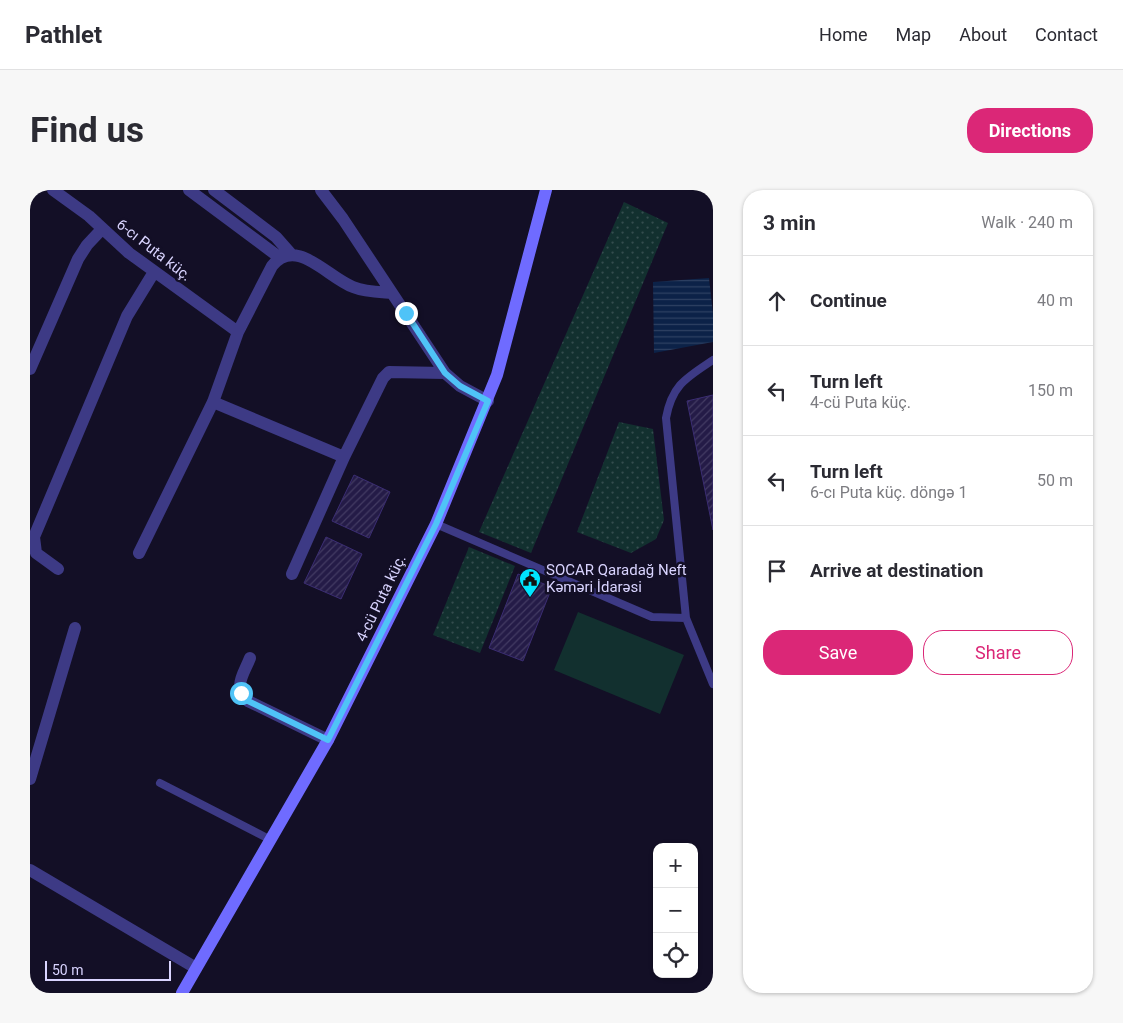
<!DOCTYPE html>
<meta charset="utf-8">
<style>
:root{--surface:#fff;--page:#f7f7f7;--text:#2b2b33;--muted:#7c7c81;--line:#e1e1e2;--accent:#db2777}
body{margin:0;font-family:Roboto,sans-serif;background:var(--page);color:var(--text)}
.controls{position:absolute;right:15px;bottom:15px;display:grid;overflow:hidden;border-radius:10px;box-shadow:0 1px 4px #0004}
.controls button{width:45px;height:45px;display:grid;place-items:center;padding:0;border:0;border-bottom:1px solid var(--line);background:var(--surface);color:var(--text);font:25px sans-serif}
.scale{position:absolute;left:15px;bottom:12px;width:126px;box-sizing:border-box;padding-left:5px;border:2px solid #d9d4ff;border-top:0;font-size:14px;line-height:18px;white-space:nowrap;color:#d9d4ff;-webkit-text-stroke:4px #130f26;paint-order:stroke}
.stop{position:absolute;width:15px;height:15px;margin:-11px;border:4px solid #4fc3f7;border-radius:50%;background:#fff}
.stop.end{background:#4fc3f7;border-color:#fff;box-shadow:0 1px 5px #0008}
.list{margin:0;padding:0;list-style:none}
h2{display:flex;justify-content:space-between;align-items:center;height:65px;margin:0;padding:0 20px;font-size:21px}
h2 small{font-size:16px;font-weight:400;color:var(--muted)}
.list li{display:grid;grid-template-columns:32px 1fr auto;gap:15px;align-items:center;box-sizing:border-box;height:90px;padding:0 20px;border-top:1px solid var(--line)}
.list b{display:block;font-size:19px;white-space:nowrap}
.list p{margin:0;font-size:16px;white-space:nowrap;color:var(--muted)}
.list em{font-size:16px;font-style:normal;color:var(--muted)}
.actions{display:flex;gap:10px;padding:15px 20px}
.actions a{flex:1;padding:11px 0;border:1px solid var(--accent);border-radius:20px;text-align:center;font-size:18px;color:var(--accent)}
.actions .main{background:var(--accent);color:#fff}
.icon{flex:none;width:28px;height:28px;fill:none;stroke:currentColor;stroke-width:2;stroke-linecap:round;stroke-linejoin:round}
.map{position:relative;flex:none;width:683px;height:803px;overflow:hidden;border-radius:20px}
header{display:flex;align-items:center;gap:30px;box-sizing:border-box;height:70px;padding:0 25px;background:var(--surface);border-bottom:1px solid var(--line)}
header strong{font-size:24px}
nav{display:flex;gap:28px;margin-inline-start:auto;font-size:18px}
.intro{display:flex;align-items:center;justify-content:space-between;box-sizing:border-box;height:120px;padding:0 30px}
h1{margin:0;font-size:35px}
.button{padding:12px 22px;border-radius:20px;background:var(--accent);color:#fff;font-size:18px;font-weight:700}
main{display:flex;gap:30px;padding:0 30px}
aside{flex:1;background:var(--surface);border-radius:20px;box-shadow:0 1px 4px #0004}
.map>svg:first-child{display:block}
</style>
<header>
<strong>Pathlet</strong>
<nav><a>Home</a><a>Map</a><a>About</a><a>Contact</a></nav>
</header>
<div class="intro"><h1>Find us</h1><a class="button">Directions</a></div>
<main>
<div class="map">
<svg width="683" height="803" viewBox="0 0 683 803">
<defs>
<pattern id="grass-dots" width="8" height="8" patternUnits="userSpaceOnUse" patternTransform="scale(1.25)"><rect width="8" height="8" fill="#12302f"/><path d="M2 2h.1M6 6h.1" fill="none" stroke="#344d4e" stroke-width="1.8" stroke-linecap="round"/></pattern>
<pattern id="water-rules" width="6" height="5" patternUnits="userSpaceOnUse" patternTransform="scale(1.25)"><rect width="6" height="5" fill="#0c2248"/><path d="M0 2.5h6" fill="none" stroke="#2f4163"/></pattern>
<pattern id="building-hatch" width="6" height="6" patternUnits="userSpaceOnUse" patternTransform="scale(1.25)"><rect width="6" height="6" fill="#241b47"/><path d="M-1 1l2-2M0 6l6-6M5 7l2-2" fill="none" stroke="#433b63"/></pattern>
</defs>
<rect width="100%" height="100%" fill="#130f26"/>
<path fill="url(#grass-dots)" d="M594 12 638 33 501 363 449 342Z
M589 232 623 239 634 330 626 349 601 363 547 342Z
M439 357 485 376 450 463 403 445Z"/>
<path fill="#12302f" d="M548 422 654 465 630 524 524 480Z"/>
<path fill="url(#water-rules)" d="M679 88 683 124V152L624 163 623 92Z"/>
<path fill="url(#building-hatch)" stroke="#3b2d73" d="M683 205V340L657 211Z
M324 285 360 302 339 348 302 331Z
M296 347 332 364 311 409 274 393Z
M488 384 522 397 493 471 459 458Z"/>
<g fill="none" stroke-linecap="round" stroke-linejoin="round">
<path stroke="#3d3a85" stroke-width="8" d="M683 170C656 188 642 195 636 228L656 428 683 494
M406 334 622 427 656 428
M130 593 241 650"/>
<path stroke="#3d3a85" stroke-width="12" d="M23 0 59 26 99 63 208 142
M159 0 249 67
M184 0 246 47 261 64
M291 0 313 29 415 183 430 196 458 211
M0 179 48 69 57 55 72 39
M183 212 314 267
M109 363 183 212 208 142 242 76C266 46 297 87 323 97 335 102 349 102 362 103
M28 379 6 363 4 347 97 126 124 82
M262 384 314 267 353 188 359 182 415 183
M220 468C213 486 203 495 218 511L298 550
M0 589 45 438
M0 680 166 778"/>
<path stroke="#6f6bff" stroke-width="12" d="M152 803 298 550 406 334 467 185 516 0"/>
</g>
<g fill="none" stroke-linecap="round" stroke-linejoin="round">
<path stroke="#4fc3f7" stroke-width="6" d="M211 503 218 511 298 550 406 334 458 211 430 196 415 183 376 123"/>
</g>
<defs>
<g id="civic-pin" transform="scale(1.125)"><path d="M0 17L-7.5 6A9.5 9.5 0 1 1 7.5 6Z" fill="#00e5ff" stroke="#130f26"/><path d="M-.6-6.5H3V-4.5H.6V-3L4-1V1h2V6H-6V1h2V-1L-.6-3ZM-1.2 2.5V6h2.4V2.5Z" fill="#111"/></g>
</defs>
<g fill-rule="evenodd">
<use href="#civic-pin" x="500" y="389"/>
</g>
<g text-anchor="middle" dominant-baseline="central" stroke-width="5" stroke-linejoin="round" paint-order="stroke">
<g font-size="15" fill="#d9d4ff" stroke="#130f26">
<text transform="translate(124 60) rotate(38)">6-cı Puta küç.</text>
<text transform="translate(351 408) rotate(-64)">4-cü Puta küç.</text>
</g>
<g font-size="15" fill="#d9d4ff" stroke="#130f26" text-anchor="start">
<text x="516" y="380">SOCAR Qaradağ Neft<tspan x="516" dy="17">Kəməri İdarəsi</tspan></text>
</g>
</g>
</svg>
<div class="controls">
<button>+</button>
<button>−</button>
<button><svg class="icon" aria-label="locate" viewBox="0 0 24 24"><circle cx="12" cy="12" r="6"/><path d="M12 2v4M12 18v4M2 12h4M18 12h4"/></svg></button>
</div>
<div class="scale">50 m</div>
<div class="stop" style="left:211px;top:503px"></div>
<div class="stop end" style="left:376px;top:123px"></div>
</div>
<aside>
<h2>3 min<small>Walk · 240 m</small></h2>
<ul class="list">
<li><svg class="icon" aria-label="ahead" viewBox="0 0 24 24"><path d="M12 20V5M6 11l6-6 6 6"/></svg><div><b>Continue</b></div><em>40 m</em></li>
<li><svg class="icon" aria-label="left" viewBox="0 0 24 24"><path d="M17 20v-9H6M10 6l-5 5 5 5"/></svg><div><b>Turn left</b><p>4-cü Puta küç.</p></div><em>150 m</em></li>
<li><svg class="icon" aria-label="left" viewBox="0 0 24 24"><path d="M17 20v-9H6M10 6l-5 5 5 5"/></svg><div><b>Turn left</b><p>6-cı Puta küç. döngə 1</p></div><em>50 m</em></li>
<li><svg class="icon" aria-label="arrive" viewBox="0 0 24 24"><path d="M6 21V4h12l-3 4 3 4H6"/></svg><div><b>Arrive at destination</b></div></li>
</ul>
<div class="actions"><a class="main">Save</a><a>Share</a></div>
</aside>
</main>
